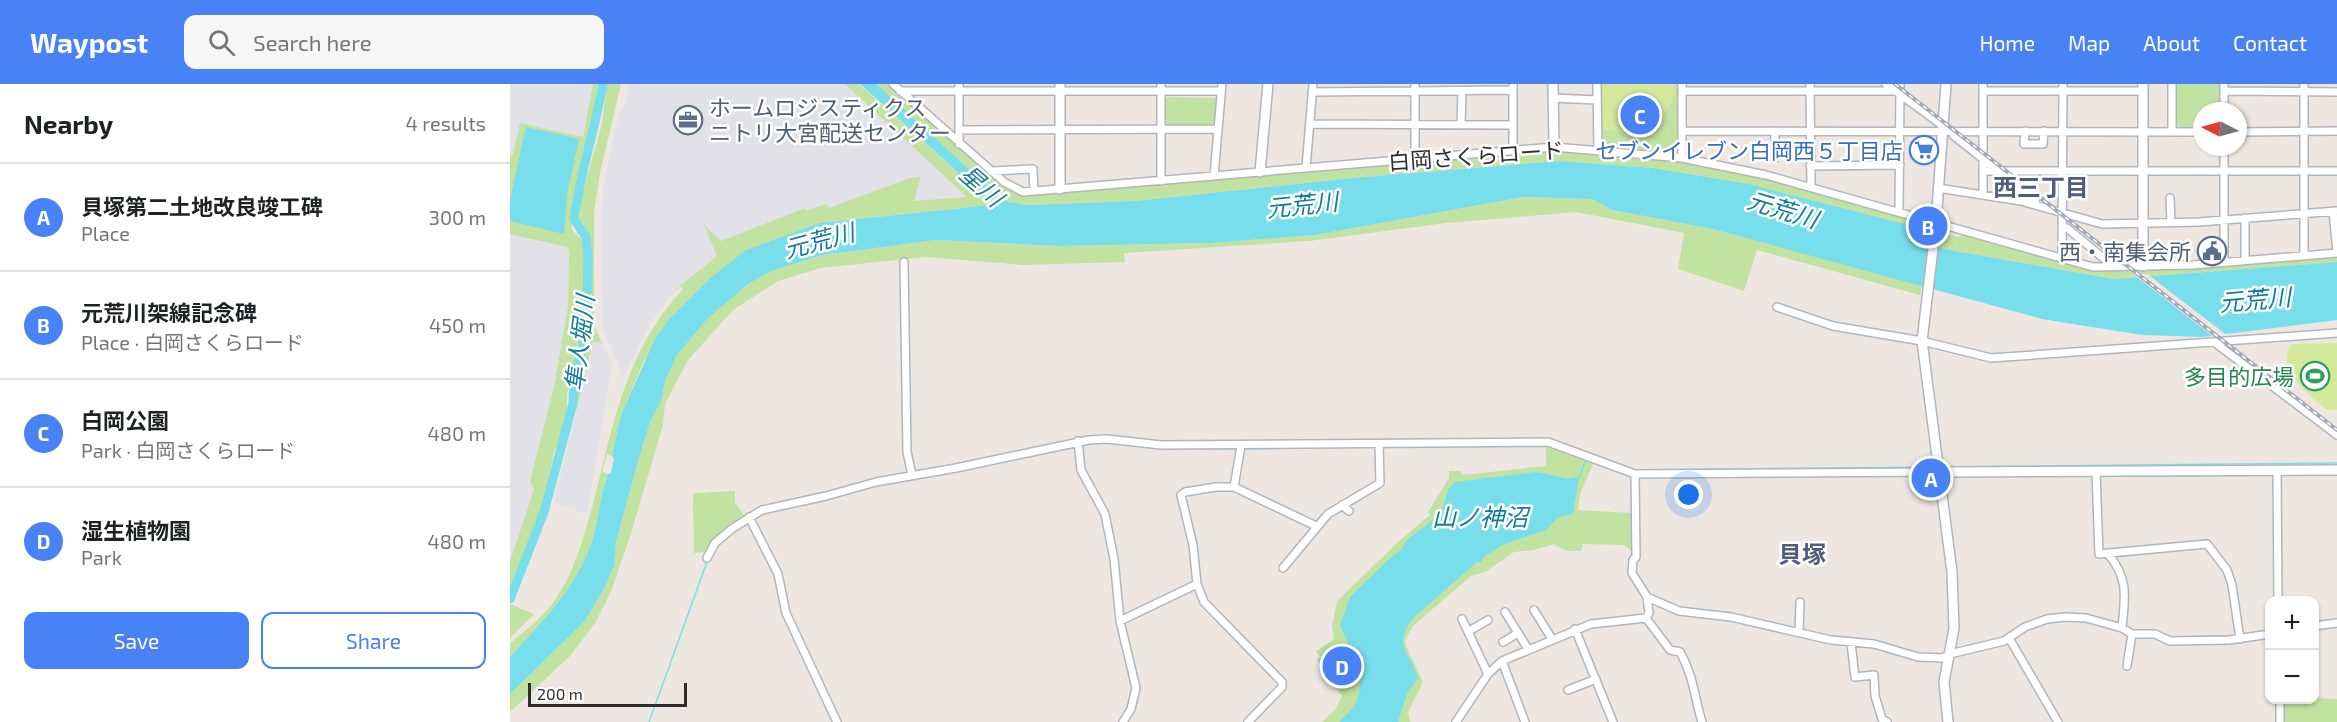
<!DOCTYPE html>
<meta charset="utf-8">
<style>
:root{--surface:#fff;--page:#f6f6f6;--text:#202124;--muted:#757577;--line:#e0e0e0;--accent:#4882f4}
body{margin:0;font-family:"Exo 2","Noto Sans JP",sans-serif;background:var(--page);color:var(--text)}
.controls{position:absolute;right:18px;bottom:18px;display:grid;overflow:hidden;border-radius:12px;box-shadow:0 2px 4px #0004}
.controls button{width:54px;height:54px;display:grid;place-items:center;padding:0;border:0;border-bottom:2px solid var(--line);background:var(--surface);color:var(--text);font:30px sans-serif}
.compass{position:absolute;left:1683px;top:18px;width:54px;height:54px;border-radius:50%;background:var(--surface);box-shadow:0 2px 4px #0004;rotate:276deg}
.scale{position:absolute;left:18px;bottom:15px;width:159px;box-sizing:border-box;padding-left:6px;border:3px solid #2e2e2e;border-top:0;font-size:16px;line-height:21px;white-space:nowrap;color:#2e2e2e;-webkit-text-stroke:4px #fff;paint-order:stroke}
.you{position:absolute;left:1179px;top:411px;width:21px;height:21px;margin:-15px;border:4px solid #fff;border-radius:50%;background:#1a73e8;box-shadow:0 0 0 9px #1a73e833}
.badge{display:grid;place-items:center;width:39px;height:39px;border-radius:50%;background:var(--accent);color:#fff;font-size:20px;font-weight:700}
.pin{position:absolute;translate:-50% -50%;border:3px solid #fff;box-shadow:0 2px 6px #0006}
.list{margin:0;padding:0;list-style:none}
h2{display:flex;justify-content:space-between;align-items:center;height:78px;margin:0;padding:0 24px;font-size:26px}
h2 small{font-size:20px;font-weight:400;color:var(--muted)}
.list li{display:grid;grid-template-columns:39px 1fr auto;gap:18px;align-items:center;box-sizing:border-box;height:108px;padding:0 24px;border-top:2px solid var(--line)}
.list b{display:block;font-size:22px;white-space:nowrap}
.list p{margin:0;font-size:20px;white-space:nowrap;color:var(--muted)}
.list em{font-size:20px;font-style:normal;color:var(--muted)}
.actions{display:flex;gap:12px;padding:18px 24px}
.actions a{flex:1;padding:14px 0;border:2px solid var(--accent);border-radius:12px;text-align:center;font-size:21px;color:var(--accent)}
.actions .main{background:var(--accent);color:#fff}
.icon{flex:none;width:33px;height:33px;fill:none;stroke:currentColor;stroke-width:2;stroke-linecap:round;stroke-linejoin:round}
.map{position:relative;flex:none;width:1827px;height:638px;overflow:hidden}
header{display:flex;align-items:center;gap:36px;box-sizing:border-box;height:84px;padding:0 30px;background:var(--accent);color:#fff}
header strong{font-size:28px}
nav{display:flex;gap:33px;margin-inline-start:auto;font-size:21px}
.search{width:420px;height:54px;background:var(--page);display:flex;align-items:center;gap:15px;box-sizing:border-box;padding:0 21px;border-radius:12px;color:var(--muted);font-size:22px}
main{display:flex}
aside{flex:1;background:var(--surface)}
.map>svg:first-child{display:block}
</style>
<header>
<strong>Waypost</strong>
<div class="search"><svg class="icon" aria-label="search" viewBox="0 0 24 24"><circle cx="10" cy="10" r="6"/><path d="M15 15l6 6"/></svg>Search here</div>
<nav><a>Home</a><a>Map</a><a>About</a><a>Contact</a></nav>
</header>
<main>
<aside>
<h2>Nearby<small>4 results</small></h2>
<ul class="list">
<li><span class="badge">A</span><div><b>貝塚第二土地改良竣工碑</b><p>Place</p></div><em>300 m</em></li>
<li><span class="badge">B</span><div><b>元荒川架線記念碑</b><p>Place · 白岡さくらロード</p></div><em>450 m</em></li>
<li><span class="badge">C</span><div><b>白岡公園</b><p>Park · 白岡さくらロード</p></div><em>480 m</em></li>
<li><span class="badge">D</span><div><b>湿生植物園</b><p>Park</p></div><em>480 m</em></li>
</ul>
<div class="actions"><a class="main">Save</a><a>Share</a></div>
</aside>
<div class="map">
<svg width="1827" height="638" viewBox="0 0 1827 638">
<rect width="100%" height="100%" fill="#eee7e1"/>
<path fill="#e2e1e7" d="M0 0H83L57 131 58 165 59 166 58 222 44 303 20 397 24 405 0 477Z
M120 0H335L458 113 387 119 207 172 159 214 140 240 112 295 109 282 92 243 91 128 95 93 109 30 117 16Z
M84 258 92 259 102 281 77 430 44 419Z"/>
<path fill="#c1e2a0" d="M83 0H89C85 21 82 43 77 64 70 92 60 117 62 146L72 156 75 171 74 209 68 266 57 310V333L52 351 44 368 33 422 17 467 0 507V477L24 405 20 397 44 303 58 222 59 167 57 163 0 150V71H3L10 39 73 53Z
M97 0H111L90 89 84 129V241L92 259 83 258 66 328 64 323 65 290 76 265 75 233 80 217 81 170 78 153 69 136 71 114 92 40Z
M335 0H349L463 102 481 121 310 139 199 195 161 233 133 279 111 331 102 372 97 370 92 388 98 390C90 411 89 435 82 457 67 503 32 538 0 573V560C14 547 31 535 43 519 66 487 76 446 86 408 105 332 118 264 173 205L170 202 207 172 194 141 211 157 295 124 296 127 316 120 319 124 397 95 411 92 404 117 457 113Z
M364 0H378L490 99 513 110 1045 66 1175 77 1244 91 1413 138 1420 147 1419 155 1401 142 1239 100 1143 84 1049 77 842 94 624 117 517 121 499 118 484 109Z
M1090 0H1170L1169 69 1091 65 1090 62Z
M1664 0H1712V27H1692V45H1665Z
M651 13 707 14 705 43H652Z
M1013 113 1082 115 1102 126 1203 145 1412 201 1410 211 1247 166 1234 207 1168 185 1174 149 1066 128 936 139 799 157 614 169 615 178 513 181 415 173 311 184 268 197 223 226 178 276 155 320 153 341 122 446 101 508 85 539 60 572 0 628V610L75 537 94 505 104 482 106 458 128 377 141 335 151 318 155 297 167 271 198 234 216 217 237 201 261 187 312 171 426 156 548 162 702 159 805 151Z
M1452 148 1585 185 1827 171V178L1604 195 1428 164 1430 149 1450 153Z
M1036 363 1083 380 1070 410 1068 426 1122 429V467L1114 461 1073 460 1071 467C1060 467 1053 467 1044 460L1024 466 1004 468 975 488 961 492 903 542 895 556 896 562 913 598 898 628 900 638H812L825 626 832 612 807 576 810 573 806 567 824 555 822 542 827 517 888 458 920 431 918 428 939 394V387H951L952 391 1036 382Z
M225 407V419L234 431 233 434 202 458 195 468 184 469 183 409Z
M0 520 24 530 0 554Z
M1805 614 1827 615V638H1774V616Z"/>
<path fill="#d4e99c" d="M1092 0H1166C1162 39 1127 54 1092 45Z
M1827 259V326H1817C1802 314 1762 283 1782 260Z"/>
<path fill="#79deeb" d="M350 0H366L489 113 499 118 517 121 625 117 842 94 1049 77 1143 84 1239 100 1402 142 1428 164 1604 195 1827 178V236L1693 253 1632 251 1532 235 1203 145 1102 126 1082 115 1013 113 805 151 702 159 548 162 426 156 312 171 261 187 237 201 198 234 167 271 155 297 151 318 141 335 128 377 106 458 104 482 94 505 75 537 0 610V573C32 538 67 503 82 457 89 435 90 411 98 390L101 389 104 375 102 372 111 331 145 255 161 233 199 195 236 166 310 139 481 121 441 82Z
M16 43 69 55 57 110 54 150 0 137V116Z
M1025 388C1036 389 1044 392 1055 394 1061 396 1063 392 1069 394L1063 430 1048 433 1036 446 994 460 975 472 971 478H967L904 533C882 561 898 565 908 594L897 610 888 638H829C836 631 844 625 847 615 857 593 838 562 830 541L840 513 880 474 891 466 898 455 931 430 938 406 945 398Z"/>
<path fill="#eee7e1" d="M1623 190H1637L1718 252 1705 254Z"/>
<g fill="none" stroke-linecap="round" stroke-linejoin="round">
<path stroke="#79deeb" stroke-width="1.5" d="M638 363 727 365
M872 363 1039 361
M734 365 868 363
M1079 371 1080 369 1109 381
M1068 373 1077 376
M1431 383 1827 379
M1122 386 1423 383
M1069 394 1076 376
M139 638 198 475"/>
<path stroke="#79deeb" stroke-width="9" d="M0 515 34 428 63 319 64 291 73 266V238L77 216 78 173 76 153 64 135C70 89 85 46 93 0"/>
<g stroke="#b1b5bd" stroke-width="10">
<path id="street" d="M383 0 494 98 513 108 1044 63 1172 74 1256 91 1583 183 1683 181 1827 169
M651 0V97
M1087 0 1088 67
M1300 0 1301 103
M1376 0 1433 42
M1473 0V111
M1714 0V27
M390 7H711
M1172 7H1386
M1473 7H1633
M1714 7 1827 8
M802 8 1003 6
M1043 14 1087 16
M800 40 1003 41
M951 40 952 7
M449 46 708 45
M1172 47 1692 48
M1265 47V74
M1443 47 1444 52 1525 116 1526 121
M1515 47 1514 60H1533L1534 47
M1662 47V0
M1728 48 1827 47
M449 60V0
M1003 67V0
M1172 74V0
M905 75V0
M1300 82 1390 81
M796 84 803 0
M481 87 523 85 524 107
M1473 87H1827
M704 92 712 0
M1428 104 1511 117 1592 140 1689 138 1827 127
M1660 114 1661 138
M1823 127 1827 169
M1389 128 1390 0
M1735 134V176
M1552 144H1557L1603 182
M1794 172V0
M1552 174 1553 0
M394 178 397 368 402 391
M1714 178V63
M1267 223 1323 242 1412 257 1481 274 1827 249
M1704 258 1827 351
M568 357 571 386 595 430 604 475 610 537 626 604 621 625 613 638
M731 362 724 403H706L675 408 671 411 683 461 687 500 694 518 772 598V603L738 638
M1767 387 1768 516
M1586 388 1589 470 1697 460 1717 486 1722 501 1730 555
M1125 390 1126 473 1123 476 1122 489 1137 513 1169 527 1221 533 1321 556 1364 560 1408 573 1432 574 1444 569 1494 557 1515 543 1537 535 1555 533 1576 534 1612 544 1622 550H1645L1660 557 1719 556 1760 550
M724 403 806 442
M832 421 839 427
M239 433 268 490 276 529 327 638
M1598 470C1619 494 1615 514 1612 544
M197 474 205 459 223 444 252 426 316 412 366 398 446 384 579 356 597 355 651 361 1038 358 1125 390 1429 388
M773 484 818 430 870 399 869 360
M1024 526 1042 555
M995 528 1018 565
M1136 534 1160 566 1170 568C1184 593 1184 612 1192 638
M1136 534 1139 529 1137 513
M952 535 978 590
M610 537 687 500
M1804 542 1827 539
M1065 545 1103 638
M959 547 978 536
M1289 548 1290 518
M1499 554 1548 638
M993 558 1008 549
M1341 559 1345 593 1364 591 1365 612 1372 635 1377 638
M992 577 1015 638
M1617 582 1622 550
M1058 606 1086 595
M1770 616V638
M946 638 978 590 992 577 1081 540 1136 534"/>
</g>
<g stroke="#b1b5bd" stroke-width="12">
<path id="secondary" d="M550 0V105
M1043 0 1044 63
M1436 0 1426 139 1412 257 1442 488 1444 544 1434 598 1438 638
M750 88 758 0
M1633 182V0
M1429 388 1827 386"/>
</g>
<use href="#street" stroke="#fff" stroke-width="7"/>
<use href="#secondary" stroke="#fff" stroke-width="9"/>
<g stroke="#a3a9b7" stroke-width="4">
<path id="rail" d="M1385 0 1827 346"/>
</g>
<use href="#rail" stroke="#fff" stroke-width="1.5" stroke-dasharray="4.5" stroke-linecap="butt"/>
</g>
<defs>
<g id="office-ring" transform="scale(1.5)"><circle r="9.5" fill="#fff" stroke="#5c6f8a" stroke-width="1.5"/><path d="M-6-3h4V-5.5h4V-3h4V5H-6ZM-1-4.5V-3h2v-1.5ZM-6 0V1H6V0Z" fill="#5c6f8a"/></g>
<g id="supermarket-ring" transform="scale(1.5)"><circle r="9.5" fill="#fff" stroke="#3f7fe0" stroke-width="1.5"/><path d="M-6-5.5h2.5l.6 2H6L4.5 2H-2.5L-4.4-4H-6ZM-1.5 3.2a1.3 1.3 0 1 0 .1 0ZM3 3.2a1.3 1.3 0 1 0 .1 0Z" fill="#3f7fe0"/></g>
<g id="civic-ring" transform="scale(1.5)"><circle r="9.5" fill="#fff" stroke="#5c6f8a" stroke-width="1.5"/><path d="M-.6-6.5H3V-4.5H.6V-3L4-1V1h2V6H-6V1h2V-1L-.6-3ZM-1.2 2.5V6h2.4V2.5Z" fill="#5c6f8a"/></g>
<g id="stadium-ring" transform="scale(1.5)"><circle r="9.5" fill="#fff" stroke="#2e9e5b" stroke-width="1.5"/><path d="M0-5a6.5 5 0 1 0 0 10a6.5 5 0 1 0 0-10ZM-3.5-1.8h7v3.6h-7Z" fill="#2e9e5b"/></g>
</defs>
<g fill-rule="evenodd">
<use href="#office-ring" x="178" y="36"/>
<use href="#supermarket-ring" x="1414" y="66"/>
<use href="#civic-ring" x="1702" y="167"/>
<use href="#stadium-ring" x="1805" y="292"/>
</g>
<g text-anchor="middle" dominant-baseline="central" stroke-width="5" stroke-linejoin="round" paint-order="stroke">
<g font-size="22" fill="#4e5e75" stroke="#fff" text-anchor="start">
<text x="199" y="23">ホームロジスティクス<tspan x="199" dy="25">ニトリ大宮配送センター</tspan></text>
<text x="1681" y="167" text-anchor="end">西・南集会所</text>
</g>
<g font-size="22" fill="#366cbe" stroke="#fff" text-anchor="end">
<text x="1393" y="66">セブンイレブン白岡西５丁目店</text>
</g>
<g font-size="22" fill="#2e2e2e" stroke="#fff">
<text transform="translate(966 71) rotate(-4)">白岡さくらロード</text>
</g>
<g font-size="22" fill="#27864d" stroke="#fff" text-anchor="end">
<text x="1784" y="292">多目的広場</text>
</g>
<g font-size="24" font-style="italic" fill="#137c96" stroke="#fff">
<text transform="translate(472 101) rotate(41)">星川</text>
<text transform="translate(792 120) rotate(-6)">元荒川</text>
<text transform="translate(1273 125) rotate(17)">元荒川</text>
<text transform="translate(309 156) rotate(-15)">元荒川</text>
<text transform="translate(1745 215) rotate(-5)">元荒川</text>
<text transform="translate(69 259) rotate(-83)">隼人堀川</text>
<text x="970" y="432">山ノ神沼</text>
</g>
<g font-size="24" font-weight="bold" fill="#4f5e7e" stroke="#fff">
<text x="1531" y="102">西三丁目</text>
<text x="1292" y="469">貝塚</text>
</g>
</g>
</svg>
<div class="controls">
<button>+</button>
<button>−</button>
</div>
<svg class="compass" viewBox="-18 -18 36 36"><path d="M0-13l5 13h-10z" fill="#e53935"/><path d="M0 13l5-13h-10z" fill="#757577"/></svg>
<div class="scale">200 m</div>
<div class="you"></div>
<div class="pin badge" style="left:1421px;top:394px">A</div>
<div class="pin badge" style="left:1418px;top:142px">B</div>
<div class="pin badge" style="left:1130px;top:31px">C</div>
<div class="pin badge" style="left:832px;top:582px">D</div>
</div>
</main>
